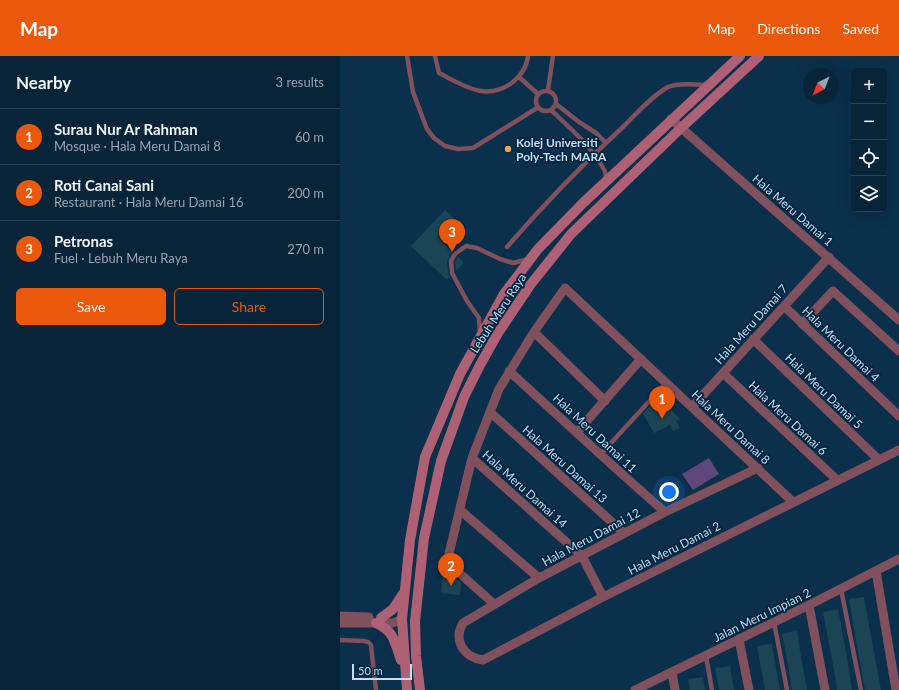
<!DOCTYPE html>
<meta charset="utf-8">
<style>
:root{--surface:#082438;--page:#163043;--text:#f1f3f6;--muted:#98a4ae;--line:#294153;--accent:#ea580c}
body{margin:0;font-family:Lato,sans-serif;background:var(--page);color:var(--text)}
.controls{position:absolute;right:12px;top:12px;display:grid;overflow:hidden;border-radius:6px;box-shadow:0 4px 16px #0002}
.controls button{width:36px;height:36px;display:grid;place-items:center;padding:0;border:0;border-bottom:1px solid var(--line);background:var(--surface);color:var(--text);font:20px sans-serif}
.compass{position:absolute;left:463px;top:12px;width:36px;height:36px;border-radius:50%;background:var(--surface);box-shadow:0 4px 16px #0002;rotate:222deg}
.scale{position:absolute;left:12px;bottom:10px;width:60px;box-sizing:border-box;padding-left:4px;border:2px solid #c4ddf2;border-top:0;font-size:11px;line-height:14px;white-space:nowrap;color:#c4ddf2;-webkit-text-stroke:3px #002640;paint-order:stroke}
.you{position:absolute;left:329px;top:436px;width:14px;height:14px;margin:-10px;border:3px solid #fff;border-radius:50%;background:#1a73e8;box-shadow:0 0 0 6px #1a73e833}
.badge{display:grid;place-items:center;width:26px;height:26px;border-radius:50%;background:var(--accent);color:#fff;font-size:13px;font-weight:700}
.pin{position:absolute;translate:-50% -33px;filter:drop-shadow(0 1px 2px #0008)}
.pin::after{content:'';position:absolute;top:21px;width:14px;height:12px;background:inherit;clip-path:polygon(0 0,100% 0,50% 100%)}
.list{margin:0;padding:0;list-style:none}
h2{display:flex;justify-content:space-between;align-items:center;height:52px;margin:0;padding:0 16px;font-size:17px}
h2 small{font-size:13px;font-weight:400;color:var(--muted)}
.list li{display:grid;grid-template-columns:26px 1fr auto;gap:12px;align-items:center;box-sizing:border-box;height:56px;padding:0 16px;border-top:1px solid var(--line)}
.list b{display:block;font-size:15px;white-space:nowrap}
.list p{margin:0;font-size:13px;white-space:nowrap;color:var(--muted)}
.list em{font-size:13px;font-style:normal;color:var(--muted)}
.actions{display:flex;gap:8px;padding:12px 16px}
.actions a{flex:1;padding:9px 0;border:1px solid var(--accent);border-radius:6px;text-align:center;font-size:14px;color:var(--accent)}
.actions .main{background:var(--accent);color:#fff}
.icon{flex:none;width:22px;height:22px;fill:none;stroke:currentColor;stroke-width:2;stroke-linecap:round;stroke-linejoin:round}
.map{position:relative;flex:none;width:559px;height:634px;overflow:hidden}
header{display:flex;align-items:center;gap:24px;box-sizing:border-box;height:56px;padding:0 20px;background:var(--accent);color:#fff}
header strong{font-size:19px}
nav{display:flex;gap:22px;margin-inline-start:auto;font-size:14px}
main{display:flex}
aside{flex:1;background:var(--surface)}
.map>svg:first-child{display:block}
</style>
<header>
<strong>Map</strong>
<nav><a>Map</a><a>Directions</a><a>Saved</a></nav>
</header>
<main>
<aside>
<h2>Nearby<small>3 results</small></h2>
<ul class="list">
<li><span class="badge">1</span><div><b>Surau Nur Ar Rahman</b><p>Mosque · Hala Meru Damai 8</p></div><em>60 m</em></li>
<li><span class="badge">2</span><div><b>Roti Canai Sani</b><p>Restaurant · Hala Meru Damai 16</p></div><em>200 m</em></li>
<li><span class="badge">3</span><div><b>Petronas</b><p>Fuel · Lebuh Meru Raya</p></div><em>270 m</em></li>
</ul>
<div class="actions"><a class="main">Save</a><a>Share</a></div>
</aside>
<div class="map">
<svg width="559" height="634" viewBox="0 0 559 634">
<rect width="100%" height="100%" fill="#0a304b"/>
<path fill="#5f477c" d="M369 402 379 418 353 434 342 418Z"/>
<path fill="#1b4554" d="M105 154 114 162 97 181 112 196 107 205 108 217 110 221 107 224 71 190Z
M118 201 124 207 116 215 115 206Z
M321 343 340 363 336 365 340 372 333 375 330 369 314 377 303 358 310 350Z
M103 520 116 522 121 527 120 539 101 537Z
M524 541 529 569 541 634H525L517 590 509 543Z
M498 553 506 596 512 634H497L495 620 483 556Z
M457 575 460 595 467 634H452L449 615 442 577Z
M432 588 433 595 440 634H425L417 590Z
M390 610 394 634H379L375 612Z
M363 621 365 634H350L348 623Z"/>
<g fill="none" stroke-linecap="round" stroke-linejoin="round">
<path stroke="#80505c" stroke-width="4.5" d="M67 0 73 36 87 73 94 82 105 90 118 93 133 92 197 52
M95 0 99 17C124 30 147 46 173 26 181 20 187 10 188 0
M179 21 198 38
M208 34 213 0
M196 45a10 10 0 1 1 20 0a10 10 0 1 1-20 0Z
M216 48 239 66 256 77 266 87
M211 54C228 70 252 91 263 112 266 115 266 120 266 124
M167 191C204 148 243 108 285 69 298 56 312 40 328 31 339 26 356 29 367 29
M140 278 139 262 127 245 112 217 111 205 115 198 126 190 137 192 160 203 173 207 189 203
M260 399 326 327
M501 533 521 634
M434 566 447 634
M0 584 24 585 28 586 31 589 36 634
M366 600 372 634"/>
<path stroke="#80505c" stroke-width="9" d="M331 63 559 264
M444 250 559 360
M462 268 493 235 559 295
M194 276 265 345
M413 283 538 403
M169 315C221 362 272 410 325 456
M383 317 497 424
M352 351 489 201
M150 356 284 477
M237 376 301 303
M132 402 242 500 263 541
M418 412 325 456 199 522 123 567C113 584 123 601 143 604L263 541 559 394
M120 454 199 522
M536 515 556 634
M154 548 107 506 132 402 159 333 194 276 225 232 453 446
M469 549 485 634
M0 560 29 561
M0 567H53L62 563
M399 583 409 634
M332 616 335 634
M295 634 469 549 559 503"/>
<path stroke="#ae6175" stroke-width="10" d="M41 562 53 553 63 538
M36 567C55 576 54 585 61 604
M67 634 62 563 70 484 85 401 120 318 164 238 198 193 243 147 400 0
M80 634 76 600 75 565 84 482 101 405 124 341 140 309 158 277 191 228 231 178 341 72 419 0"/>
</g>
<circle fill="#f7a148" stroke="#002640" stroke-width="1.5" cx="168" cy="93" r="4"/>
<g text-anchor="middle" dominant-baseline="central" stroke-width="3.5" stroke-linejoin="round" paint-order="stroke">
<g font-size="12" font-weight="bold" fill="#c4ddf2" stroke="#002640" text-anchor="start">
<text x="176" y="86">Kolej Universiti<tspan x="176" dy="14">Poly-Tech MARA</tspan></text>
</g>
<g font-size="12" fill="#c4ddf2" stroke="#002640">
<text transform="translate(453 154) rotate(41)">Hala Meru Damai 1</text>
<text transform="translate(158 257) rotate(-57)">Lebuh Meru Raya</text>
<text transform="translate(411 268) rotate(-48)">Hala Meru Damai 7</text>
<text transform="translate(501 288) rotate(44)">Hala Meru Damai 4</text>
<text transform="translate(484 335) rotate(44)">Hala Meru Damai 5</text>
<text transform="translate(448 362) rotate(43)">Hala Meru Damai 6</text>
<text transform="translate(391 371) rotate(43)">Hala Meru Damai 8</text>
<text transform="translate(255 377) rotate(43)">Hala Meru Damai 11</text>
<text transform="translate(225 408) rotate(42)">Hala Meru Damai 13</text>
<text transform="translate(185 433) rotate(42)">Hala Meru Damai 14</text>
<text transform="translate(251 481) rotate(-28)">Hala Meru Damai 12</text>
<text transform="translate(334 492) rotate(-27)">Hala Meru Damai 2</text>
<text transform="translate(422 559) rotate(-26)">Jalan Meru Impian 2</text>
</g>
</g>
</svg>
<div class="controls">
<button>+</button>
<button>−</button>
<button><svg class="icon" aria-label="locate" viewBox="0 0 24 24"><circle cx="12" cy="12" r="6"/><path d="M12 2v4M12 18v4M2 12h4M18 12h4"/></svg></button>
<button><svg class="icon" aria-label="layers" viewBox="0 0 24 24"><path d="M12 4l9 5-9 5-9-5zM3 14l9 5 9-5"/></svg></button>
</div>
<svg class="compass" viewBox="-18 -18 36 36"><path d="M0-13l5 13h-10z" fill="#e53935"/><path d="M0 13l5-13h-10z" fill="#98a4ae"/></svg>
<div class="scale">50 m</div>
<div class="you"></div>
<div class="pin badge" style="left:322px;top:363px">1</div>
<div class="pin badge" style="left:111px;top:530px">2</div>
<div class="pin badge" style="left:112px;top:196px">3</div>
</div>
</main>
